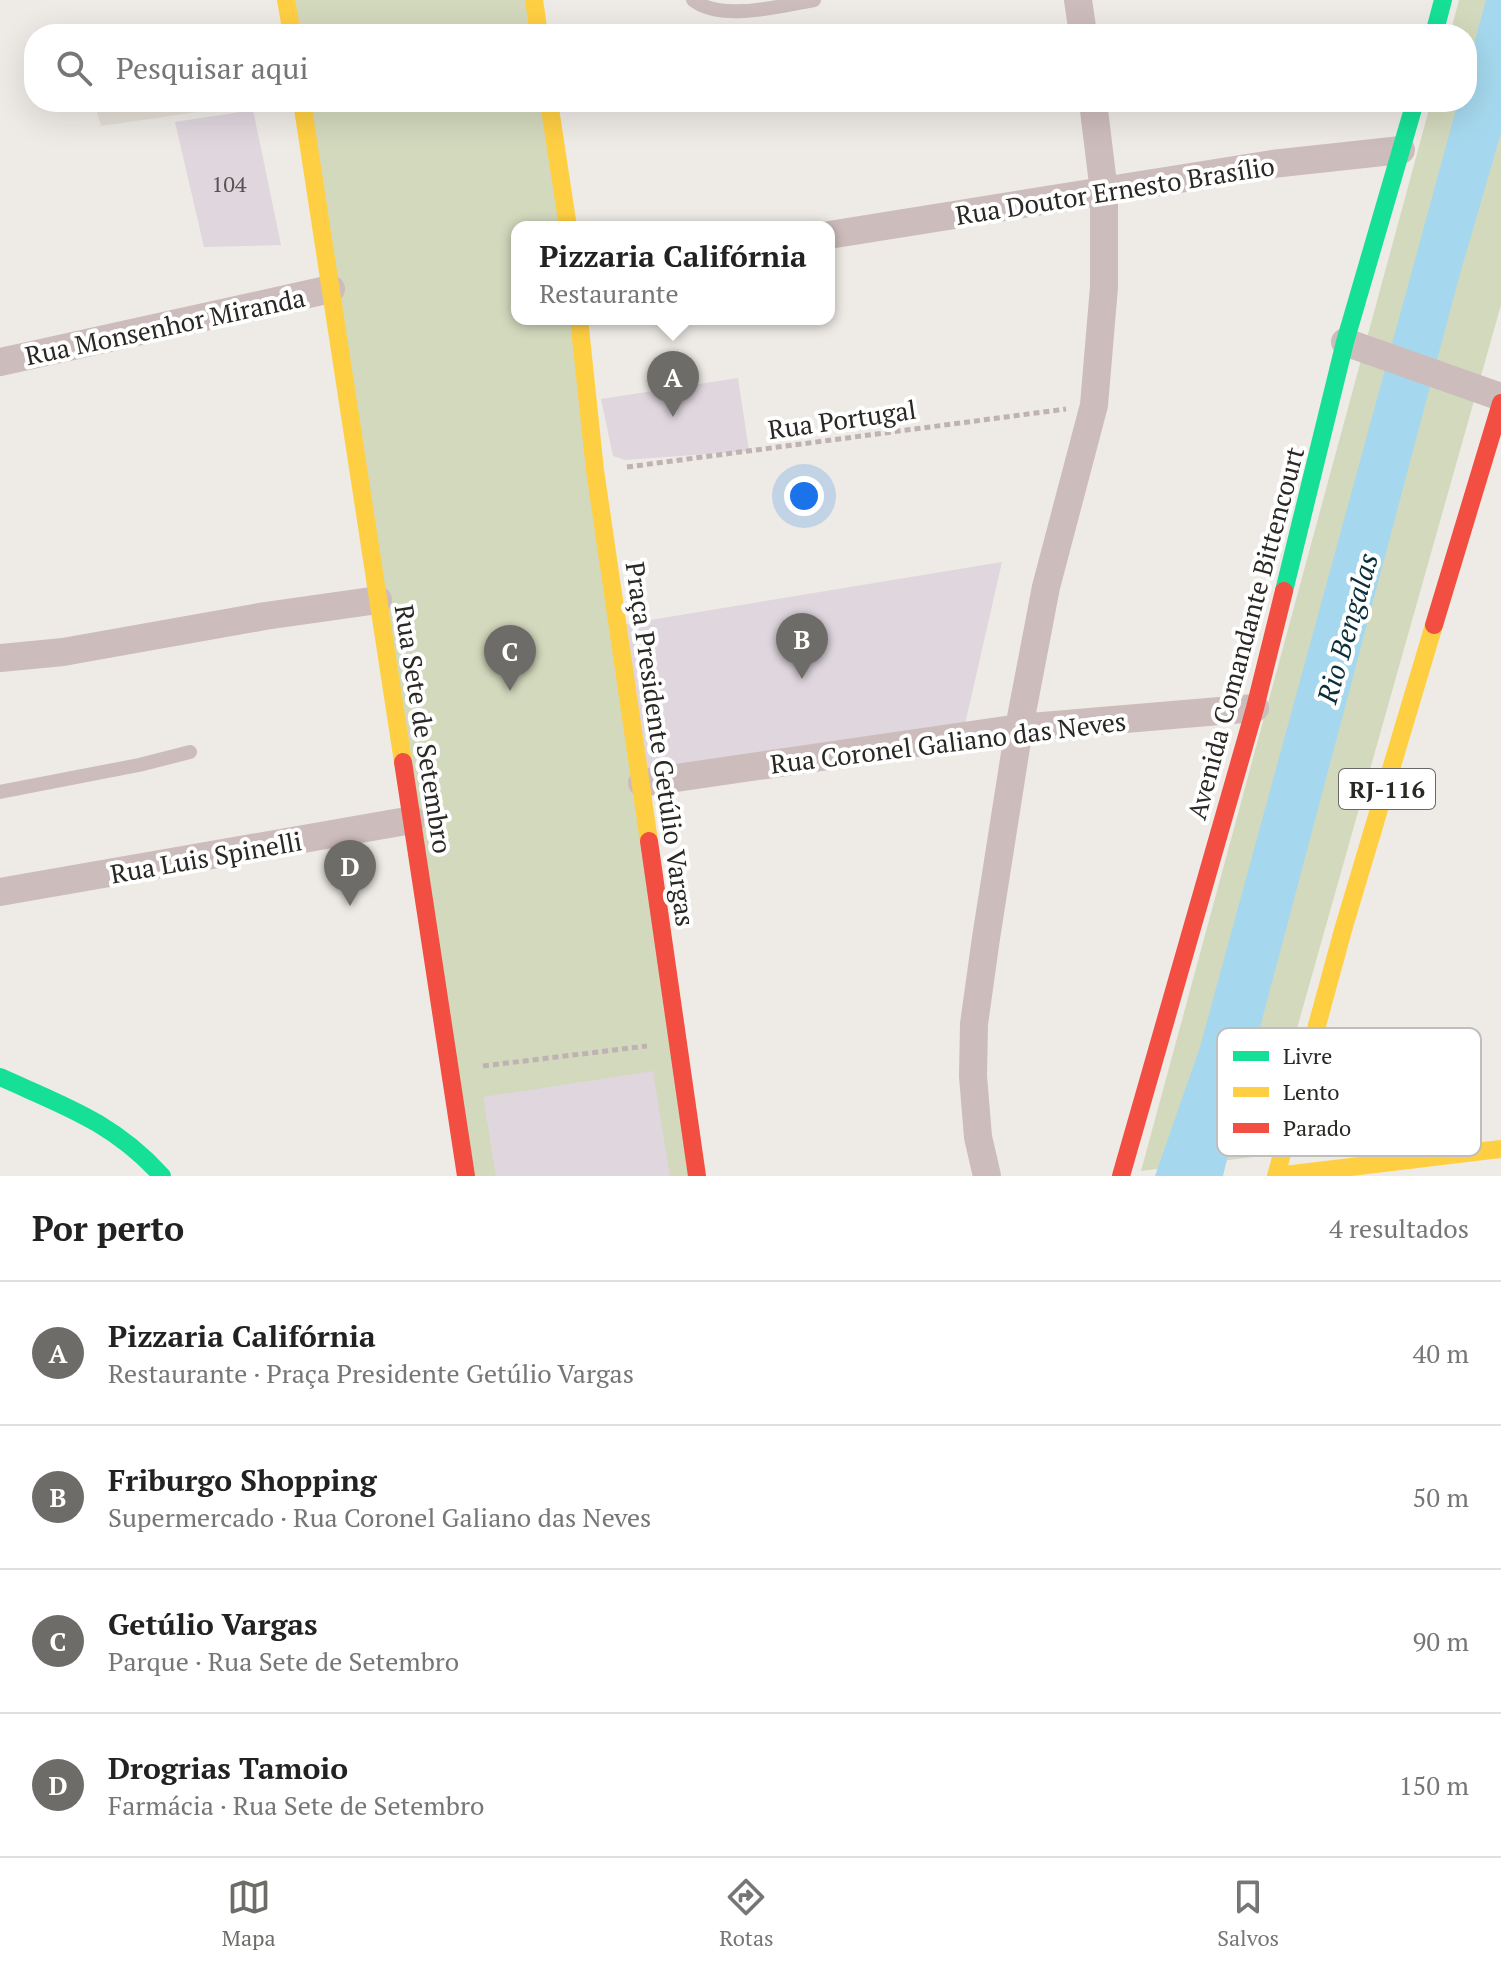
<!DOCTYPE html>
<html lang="pt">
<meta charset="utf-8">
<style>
:root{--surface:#fff;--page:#f6f6f6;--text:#222;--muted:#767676;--line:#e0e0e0;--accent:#6e6c68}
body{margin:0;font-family:"PT Serif",serif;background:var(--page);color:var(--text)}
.you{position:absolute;left:804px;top:496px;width:28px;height:28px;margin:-20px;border:6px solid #fff;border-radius:50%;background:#1a73e8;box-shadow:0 0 0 12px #1a73e833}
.badge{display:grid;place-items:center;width:52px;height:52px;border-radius:50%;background:var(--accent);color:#fff;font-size:26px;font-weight:700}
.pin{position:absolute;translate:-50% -66px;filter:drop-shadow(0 2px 4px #0008)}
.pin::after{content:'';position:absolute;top:42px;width:28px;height:24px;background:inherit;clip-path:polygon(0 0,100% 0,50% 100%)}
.popup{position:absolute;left:511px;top:221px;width:324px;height:104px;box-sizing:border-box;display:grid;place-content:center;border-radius:16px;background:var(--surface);filter:drop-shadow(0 2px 6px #0005);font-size:26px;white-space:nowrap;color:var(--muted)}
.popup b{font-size:30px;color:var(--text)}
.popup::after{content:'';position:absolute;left:50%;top:100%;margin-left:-16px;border:16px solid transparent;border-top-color:var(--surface)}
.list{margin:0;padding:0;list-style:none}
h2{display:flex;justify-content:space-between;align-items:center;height:104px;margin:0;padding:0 32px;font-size:34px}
h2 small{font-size:26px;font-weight:400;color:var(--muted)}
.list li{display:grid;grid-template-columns:52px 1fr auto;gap:24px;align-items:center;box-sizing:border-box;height:144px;padding:0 32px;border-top:2px solid var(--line)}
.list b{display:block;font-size:30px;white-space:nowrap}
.list p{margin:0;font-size:26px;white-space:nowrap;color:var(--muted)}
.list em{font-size:26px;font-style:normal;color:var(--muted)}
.icon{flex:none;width:44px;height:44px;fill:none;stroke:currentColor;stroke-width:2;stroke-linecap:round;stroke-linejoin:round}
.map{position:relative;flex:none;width:1501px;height:1176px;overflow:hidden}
.search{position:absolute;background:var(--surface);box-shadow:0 8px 32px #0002;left:24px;right:24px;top:24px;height:88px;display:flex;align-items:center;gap:20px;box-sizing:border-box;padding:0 28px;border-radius:32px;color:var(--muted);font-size:30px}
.sheet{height:680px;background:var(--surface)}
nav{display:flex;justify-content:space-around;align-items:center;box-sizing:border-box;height:112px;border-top:2px solid var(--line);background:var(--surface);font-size:22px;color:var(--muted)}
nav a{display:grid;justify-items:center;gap:4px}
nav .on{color:var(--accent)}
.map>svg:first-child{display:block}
</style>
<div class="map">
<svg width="1501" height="1176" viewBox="0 0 1501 1176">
<rect width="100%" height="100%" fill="#eeebe6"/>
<path fill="#e4ded5" d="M94 102H258L259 103 101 126Z"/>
<path fill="#d3d9bd" d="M286 0H534L538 34H292Z
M1459 0H1501V305L1261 1156 1141 1171 1431 102H1467V34H1450Z
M302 102H548L567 227H517V319H579L697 1176H466Z"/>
<path fill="#a5d8ee" d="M1486 0H1501V133L1458 281 1249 1069 1223 1176H1155L1200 1047 1458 102H1467V70Z"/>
<path fill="#dfd6de" d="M253 110 281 245 204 247 175 122Z
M738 378 749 451 625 460 613 456 601 399Z
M1002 562 963 733 642 783 620 625Z
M653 1071 670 1176H496L483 1097Z"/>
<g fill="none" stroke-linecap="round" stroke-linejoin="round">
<path stroke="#beb3b2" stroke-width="5" stroke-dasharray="6 4" stroke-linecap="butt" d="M627 467 1066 409
M483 1066 647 1046"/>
<path stroke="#cdbcbc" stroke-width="14" d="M693 0C721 22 781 6 814 0
M0 792 139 765 190 752"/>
<path stroke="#cdbcbc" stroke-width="28" d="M1078 0 1083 34
M829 235 1272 164 1401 150
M1345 342 1501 397
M0 362 331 289
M0 658 63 652 265 616 378 600
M642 783 1019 728 1255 708
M0 892 412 820
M987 1176 978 1137 973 1076 974 1024 986 938 1019 728 1046 587 1094 405 1104 287V192L1093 102"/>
<path stroke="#16e098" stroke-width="18" d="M1434 34 1443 0
M1284 591 1345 342 1415 102
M0 1077C64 1106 113 1122 162 1176"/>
<path stroke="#ffcf43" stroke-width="18" d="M286 0 292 34
M534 0 539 34
M302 102 403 762
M549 102 568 227
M579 319 595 470 649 841
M1276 1176 1501 1149
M1276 1176 1343 930 1434 625"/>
<path stroke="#f24e42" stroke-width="18" d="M1434 625 1501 403
M403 762 466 1176
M649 841 697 1176
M1121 1176 1255 708 1284 591"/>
</g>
<g text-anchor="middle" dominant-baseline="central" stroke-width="8" stroke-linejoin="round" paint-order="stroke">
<g font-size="22" fill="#565452">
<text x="229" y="183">104</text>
</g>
<rect fill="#fff" stroke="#696866" stroke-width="2" x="1339" y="769" width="96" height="40" rx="6"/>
<g font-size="24" font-weight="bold" fill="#292824">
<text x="1387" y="789">RJ-116</text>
</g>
<g font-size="26" fill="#292824" stroke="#fff">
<text transform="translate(1115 190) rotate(-9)">Rua Doutor Ernesto Brasílio</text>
<text transform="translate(165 326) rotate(-12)">Rua Monsenhor Miranda</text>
<text transform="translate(842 419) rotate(-8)">Rua Portugal</text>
<text transform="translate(1245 633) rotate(-75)">Avenida Comandante Bittencourt</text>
<text transform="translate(424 729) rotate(81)">Rua Sete de Setembro</text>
<text transform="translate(948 742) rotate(-7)">Rua Coronel Galiano das Neves</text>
<text transform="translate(661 744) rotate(82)">Praça Presidente Getúlio Vargas</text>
<text transform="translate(206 857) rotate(-10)">Rua Luis Spinelli</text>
</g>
<g font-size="28" font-style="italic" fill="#0b2e3d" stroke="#fff">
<text transform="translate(1347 628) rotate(-74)">Rio Bengalas</text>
</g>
</g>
<rect x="1217" y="1028" width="264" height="128" rx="12" fill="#fff" stroke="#bfbebd" stroke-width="2"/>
<rect x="1233" y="1051" width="36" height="10" fill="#16e098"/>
<rect x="1233" y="1087" width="36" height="10" fill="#ffcf43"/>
<rect x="1233" y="1123" width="36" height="10" fill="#f24e42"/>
<g font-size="22" fill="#292824">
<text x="1283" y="1064">Livre</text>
<text x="1283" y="1100">Lento</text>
<text x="1283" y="1136">Parado</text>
</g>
</svg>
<div class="you"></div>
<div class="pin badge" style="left:673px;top:417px">A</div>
<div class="popup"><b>Pizzaria Califórnia</b>Restaurante</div>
<div class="pin badge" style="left:802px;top:679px">B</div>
<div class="pin badge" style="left:510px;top:691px">C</div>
<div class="pin badge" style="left:350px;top:906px">D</div>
<div class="search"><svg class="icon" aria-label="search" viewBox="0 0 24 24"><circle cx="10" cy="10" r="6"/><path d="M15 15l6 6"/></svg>Pesquisar aqui</div>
</div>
<section class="sheet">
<h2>Por perto<small>4 resultados</small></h2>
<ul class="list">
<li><span class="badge">A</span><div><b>Pizzaria Califórnia</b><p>Restaurante · Praça Presidente Getúlio Vargas</p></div><em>40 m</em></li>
<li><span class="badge">B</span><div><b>Friburgo Shopping</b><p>Supermercado · Rua Coronel Galiano das Neves</p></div><em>50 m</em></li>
<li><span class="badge">C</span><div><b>Getúlio Vargas</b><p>Parque · Rua Sete de Setembro</p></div><em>90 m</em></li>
<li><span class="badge">D</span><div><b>Drogrias Tamoio</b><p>Farmácia · Rua Sete de Setembro</p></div><em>150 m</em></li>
</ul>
</section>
<nav>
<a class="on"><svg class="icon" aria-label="map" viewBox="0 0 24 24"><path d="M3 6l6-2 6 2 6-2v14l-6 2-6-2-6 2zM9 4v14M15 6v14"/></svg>Mapa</a>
<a><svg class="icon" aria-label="directions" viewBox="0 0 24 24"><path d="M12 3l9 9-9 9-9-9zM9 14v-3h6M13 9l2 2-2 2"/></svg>Rotas</a>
<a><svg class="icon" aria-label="saved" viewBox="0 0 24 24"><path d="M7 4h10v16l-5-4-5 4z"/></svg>Salvos</a>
</nav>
